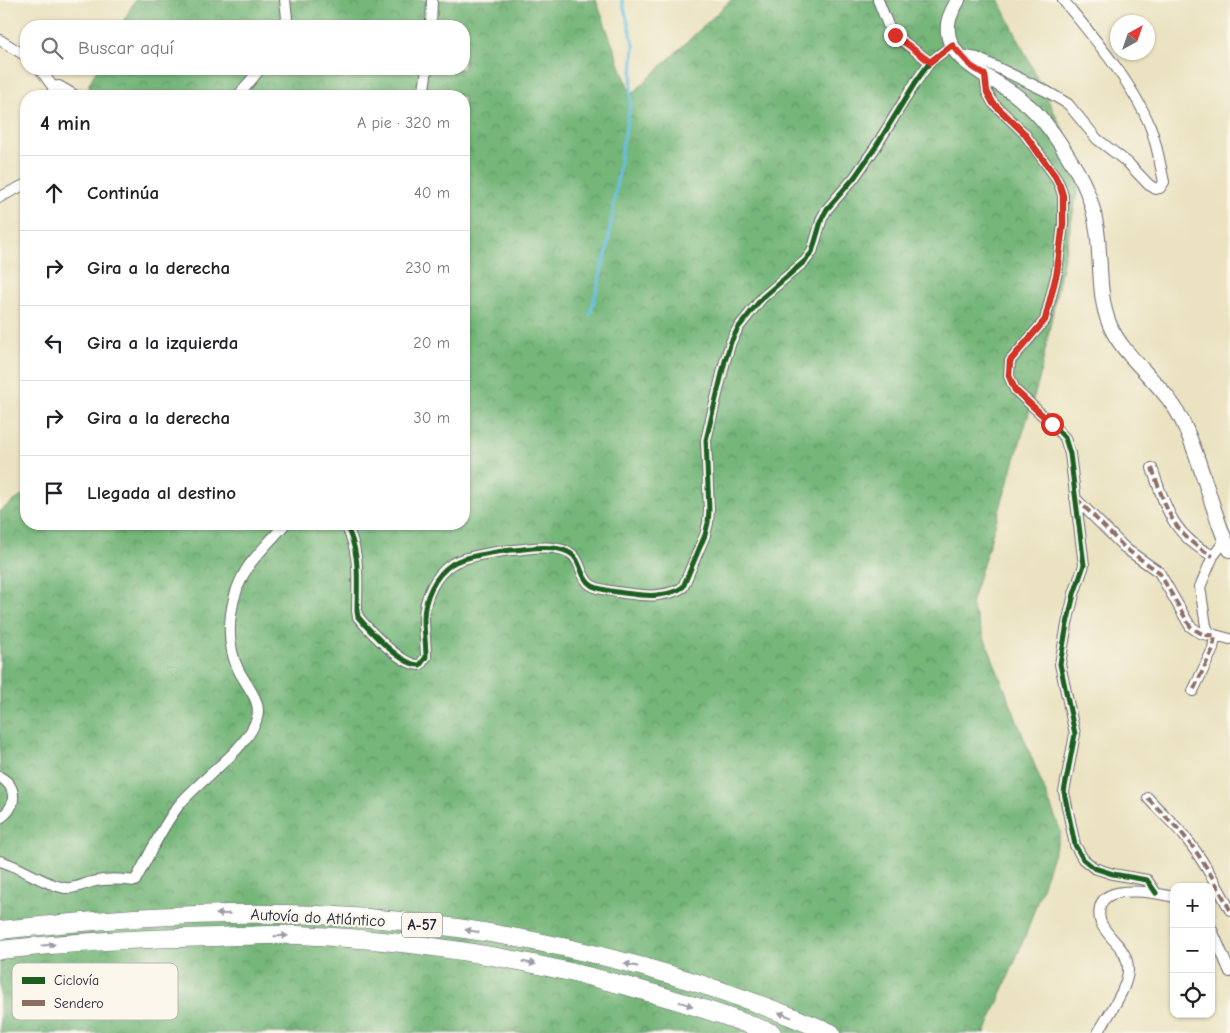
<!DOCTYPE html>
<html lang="es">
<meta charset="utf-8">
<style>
:root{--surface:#fff;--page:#f2f2f2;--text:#202124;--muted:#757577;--line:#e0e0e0}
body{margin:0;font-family:"Comic Neue",sans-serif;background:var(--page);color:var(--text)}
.controls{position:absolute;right:15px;bottom:15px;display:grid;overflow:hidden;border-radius:10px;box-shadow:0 1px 4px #0004}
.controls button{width:45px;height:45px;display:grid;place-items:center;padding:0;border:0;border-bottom:1px solid var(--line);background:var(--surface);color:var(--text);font:25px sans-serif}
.compass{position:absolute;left:1110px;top:15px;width:45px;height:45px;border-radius:50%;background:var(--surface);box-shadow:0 1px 4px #0004;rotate:40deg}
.stop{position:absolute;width:15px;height:15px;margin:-11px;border:4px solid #d93025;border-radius:50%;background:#fff}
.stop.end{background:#d93025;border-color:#fff;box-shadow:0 1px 5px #0008}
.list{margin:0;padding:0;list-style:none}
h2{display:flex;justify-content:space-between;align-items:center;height:65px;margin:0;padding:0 20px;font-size:21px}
h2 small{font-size:16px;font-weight:400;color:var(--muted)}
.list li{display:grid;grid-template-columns:32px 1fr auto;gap:15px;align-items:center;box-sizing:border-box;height:75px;padding:0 20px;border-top:1px solid var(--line)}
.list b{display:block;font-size:19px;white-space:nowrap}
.list em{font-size:16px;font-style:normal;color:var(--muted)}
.icon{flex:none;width:28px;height:28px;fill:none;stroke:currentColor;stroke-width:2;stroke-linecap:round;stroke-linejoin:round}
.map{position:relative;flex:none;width:1230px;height:1033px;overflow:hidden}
.search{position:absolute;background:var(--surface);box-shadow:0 1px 4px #0004;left:20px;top:20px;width:450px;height:55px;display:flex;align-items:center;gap:12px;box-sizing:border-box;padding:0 18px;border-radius:20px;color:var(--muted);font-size:19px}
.panel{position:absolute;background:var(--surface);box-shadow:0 1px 4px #0004;left:20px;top:90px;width:450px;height:440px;border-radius:20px}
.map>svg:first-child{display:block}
</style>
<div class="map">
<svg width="1230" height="1033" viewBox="0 0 1230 1033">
<defs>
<pattern id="forest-crowns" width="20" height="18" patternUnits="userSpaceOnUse" patternTransform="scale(1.25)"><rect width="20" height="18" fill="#74b679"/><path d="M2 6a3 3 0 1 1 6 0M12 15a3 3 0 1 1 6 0" fill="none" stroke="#5f9464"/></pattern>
</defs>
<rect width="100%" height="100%" fill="#fbf7ec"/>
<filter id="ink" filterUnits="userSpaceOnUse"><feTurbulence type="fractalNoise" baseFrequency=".02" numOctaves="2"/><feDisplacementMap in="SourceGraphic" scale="10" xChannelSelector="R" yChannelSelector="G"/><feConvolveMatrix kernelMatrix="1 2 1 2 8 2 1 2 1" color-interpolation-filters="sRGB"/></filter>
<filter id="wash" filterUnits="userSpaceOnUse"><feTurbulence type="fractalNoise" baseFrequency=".0096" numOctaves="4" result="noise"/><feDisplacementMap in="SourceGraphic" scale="20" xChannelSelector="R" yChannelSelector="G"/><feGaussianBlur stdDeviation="1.12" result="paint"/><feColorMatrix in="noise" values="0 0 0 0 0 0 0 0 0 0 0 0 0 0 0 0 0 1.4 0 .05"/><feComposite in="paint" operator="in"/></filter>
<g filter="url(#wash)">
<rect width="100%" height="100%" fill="#eae2c0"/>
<path fill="url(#forest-crowns)" stroke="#4b6c5a" d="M135 0H596L631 95 731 0H999L1082 169 1039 380 971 604 1061 832 1026 934 985 1033H0V511L26 493V524H464V96H90L89 84 97 69H464V26H121Z"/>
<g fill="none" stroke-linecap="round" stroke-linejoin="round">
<path stroke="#67bfe4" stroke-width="3" d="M590 315 607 251 621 154 630 105 634 45 622 0"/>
</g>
</g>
<g filter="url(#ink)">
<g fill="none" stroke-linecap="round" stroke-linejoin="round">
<g stroke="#68656a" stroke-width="12">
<path id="street" d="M878 0 888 25 895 35 930 62
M284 26 287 18 285 0
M431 26 432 0
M0 40 26 56
M960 55 977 58 994 66 1046 91 1068 104 1097 139 1128 163 1149 185 1156 189 1160 188 1164 182C1160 164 1157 144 1150 126 1132 82 1093 37 1063 0
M40 69 53 87V96
M985 75 987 92 993 103 1024 133 1055 176 1060 186 1063 196V224L1057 272 1045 320 1010 361 1009 376 1015 390 1052 424 1065 438 1070 454 1084 565 1074 594 1067 624 1060 664 1075 734 1064 792 1075 845 1083 859 1094 868 1113 874 1147 880 1156 893
M53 87 59 86 76 96
M238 96 260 69
M423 96 427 69
M0 197 26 184
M1152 468C1166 508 1172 535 1213 556
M1075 498 1126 549 1159 572 1190 626C1199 633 1204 636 1215 635
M345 524C361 551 357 581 357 611L358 617C370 631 402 666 420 665L426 657C426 645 424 632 424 619 424 598 435 575 452 564 464 556 497 552 511 550 529 549 551 544 568 552 582 558 579 577 591 585 599 591 648 597 658 595 667 594 676 592 683 587L705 535 708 523 709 510 706 440 725 361 731 342 738 328 762 298 805 261 812 252 822 218 827 209 854 178 875 148 915 83 930 62 952 45
M1225 541 1213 556 1200 587 1206 626 1209 632 1215 635 1230 639
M1193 691 1213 649 1215 635
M0 777C18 787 17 807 0 818
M1148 798C1160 812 1174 823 1185 837 1203 859 1217 885 1230 910
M0 861C22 867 42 884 65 888 75 889 83 884 92 882 107 878 120 879 135 881 149 856 161 828 179 805 199 780 245 751 256 721 264 702 246 686 238 669 223 637 230 592 250 564 261 550 274 537 285 524
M1211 928 1230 972
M1098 1033C1108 1015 1129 987 1128 968 1127 947 1109 940 1101 923 1099 918 1099 912 1100 907 1105 883 1157 893 1174 897"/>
</g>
<g stroke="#68656a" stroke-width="16">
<path id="secondary" d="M958 0C954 8 949 15 948 24 944 57 983 73 1005 88 1014 93 1021 100 1029 106 1049 124 1065 150 1078 173 1092 197 1098 226 1099 253 1101 277 1100 300 1109 323 1121 355 1161 382 1178 413 1195 444 1204 481 1216 515 1220 527 1224 539 1230 550"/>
</g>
<g stroke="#68656a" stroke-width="19">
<path id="highway" d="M0 930C95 920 189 912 285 914 469 917 662 960 831 1033
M0 950C72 942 144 938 216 937 244 936 272 934 299 935 460 942 622 976 772 1033"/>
</g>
<use href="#street" stroke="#fff" stroke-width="10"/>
<use href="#secondary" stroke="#fff" stroke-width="14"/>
<use href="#highway" stroke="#fff" stroke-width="18"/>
<path stroke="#8d6e63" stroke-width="4" stroke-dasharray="8 4" stroke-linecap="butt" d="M1152 468C1166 508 1172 535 1213 556
M1076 498 1126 549 1159 572 1190 626C1199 633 1204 636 1215 635L1213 649 1193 691
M1148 798C1160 812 1174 823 1185 837 1203 859 1217 885 1230 910"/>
<g stroke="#fbf7ec" stroke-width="8">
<path id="cycleway" d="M985 75 987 92 993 103 1024 133 1055 176 1060 186 1063 196V224L1057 272 1045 320 1010 361 1009 376 1015 390 1052 424 1065 438 1070 454 1084 565 1074 594 1067 624 1060 664 1075 734 1064 792 1075 845 1083 859 1094 868 1113 874 1147 880 1156 893
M345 524C361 551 357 581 357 611L358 617C370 631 402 666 420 665L426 657C426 645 424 632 424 619 424 598 435 575 452 564 464 556 497 552 511 550 529 549 551 544 568 552 582 558 579 577 591 585 599 591 648 597 658 595 667 594 676 592 683 587L705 535 708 523 709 510 706 440 725 361 731 342 738 328 762 298 805 261 812 252 822 218 827 209 854 178 875 148 915 83 930 62 952 45"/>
</g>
<use href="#cycleway" stroke="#1b5e20" stroke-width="5"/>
</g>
<defs><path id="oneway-solid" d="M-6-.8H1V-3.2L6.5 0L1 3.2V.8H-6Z" transform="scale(1.25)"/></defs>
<g fill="#9c9ca7">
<use href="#oneway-solid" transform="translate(223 914) rotate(179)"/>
<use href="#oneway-solid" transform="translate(472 931) rotate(-170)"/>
<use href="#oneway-solid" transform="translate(281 936) rotate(-1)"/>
<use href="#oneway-solid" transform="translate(48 945) rotate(-6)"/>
<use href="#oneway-solid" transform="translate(529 963) rotate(11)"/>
<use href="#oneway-solid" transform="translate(631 965) rotate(-166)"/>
<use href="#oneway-solid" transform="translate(686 1004) rotate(17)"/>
<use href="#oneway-solid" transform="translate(785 1015) rotate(-159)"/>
</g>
</g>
<g fill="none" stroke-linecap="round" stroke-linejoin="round" filter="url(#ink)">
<path stroke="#d93025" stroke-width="6" d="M895 35 930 62 952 45 971 66 985 75 987 92 993 103 1024 133 1055 176 1060 186 1063 196V224L1057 272 1045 320 1010 361 1009 376 1015 390 1052 424"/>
</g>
<g text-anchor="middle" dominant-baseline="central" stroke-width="4.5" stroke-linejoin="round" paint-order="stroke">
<rect fill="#fbf7ec" stroke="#636270" stroke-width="1" x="402" y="912.5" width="40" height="25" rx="4"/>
<g font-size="15" font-weight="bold" fill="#22223b">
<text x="422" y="925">A-57</text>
</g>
<g font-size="16" fill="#22223b" stroke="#fbf7ec">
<text transform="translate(318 918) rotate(3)">Autovía do Atlántico</text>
</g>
</g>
<rect x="12" y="963" width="166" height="57" rx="8" fill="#fbf7ec" stroke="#bab7b7" stroke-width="1"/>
<rect x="22" y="977" width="23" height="7" fill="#1b5e20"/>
<rect x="22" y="1000" width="23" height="6" fill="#8d6e63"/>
<g font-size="14" fill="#22223b">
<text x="54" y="985">Ciclovía</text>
<text x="54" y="1008">Sendero</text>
</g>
</svg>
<div class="controls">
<button>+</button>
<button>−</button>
<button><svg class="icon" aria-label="locate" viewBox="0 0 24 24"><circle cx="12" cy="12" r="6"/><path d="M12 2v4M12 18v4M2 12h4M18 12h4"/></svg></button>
</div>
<svg class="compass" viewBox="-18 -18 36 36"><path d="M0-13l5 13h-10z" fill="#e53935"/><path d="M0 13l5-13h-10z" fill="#757577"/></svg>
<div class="stop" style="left:1052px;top:424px"></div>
<div class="stop end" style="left:895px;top:35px"></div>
<div class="search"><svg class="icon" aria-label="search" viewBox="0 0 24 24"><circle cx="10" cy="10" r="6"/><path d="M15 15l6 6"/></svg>Buscar aquí</div>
<section class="panel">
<h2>4 min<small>A pie · 320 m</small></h2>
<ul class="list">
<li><svg class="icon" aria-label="ahead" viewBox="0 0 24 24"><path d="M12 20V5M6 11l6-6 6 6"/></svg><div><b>Continúa</b></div><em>40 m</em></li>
<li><svg class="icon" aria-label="right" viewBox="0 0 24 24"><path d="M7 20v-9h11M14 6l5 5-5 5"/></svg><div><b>Gira a la derecha</b></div><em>230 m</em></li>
<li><svg class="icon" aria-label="left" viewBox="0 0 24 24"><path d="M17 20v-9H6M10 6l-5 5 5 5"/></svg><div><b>Gira a la izquierda</b></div><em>20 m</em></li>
<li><svg class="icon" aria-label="right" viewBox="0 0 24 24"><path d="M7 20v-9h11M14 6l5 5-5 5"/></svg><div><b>Gira a la derecha</b></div><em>30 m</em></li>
<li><svg class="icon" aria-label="arrive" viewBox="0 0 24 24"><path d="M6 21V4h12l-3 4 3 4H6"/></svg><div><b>Llegada al destino</b></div></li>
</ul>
</section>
</div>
